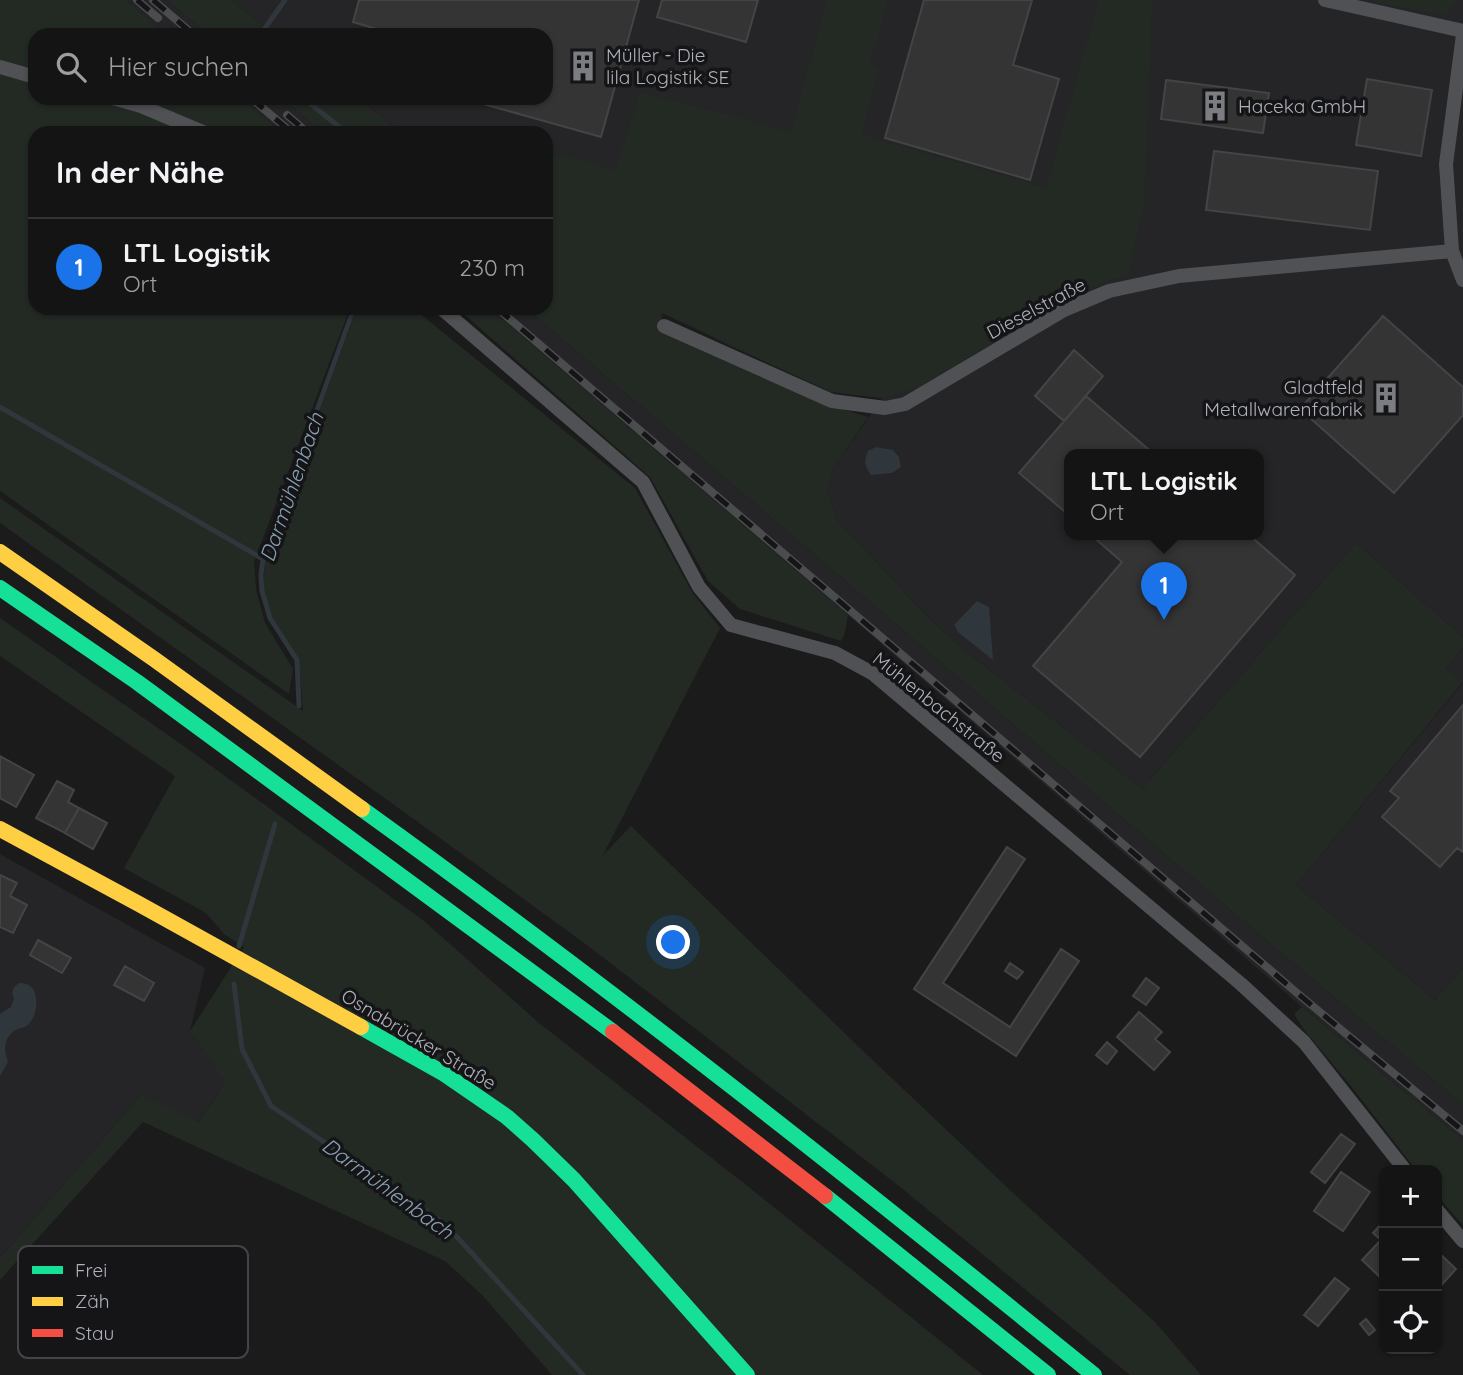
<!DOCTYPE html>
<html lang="de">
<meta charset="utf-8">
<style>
:root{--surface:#141414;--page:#212122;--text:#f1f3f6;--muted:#9d9ea0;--line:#333334;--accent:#1a73e8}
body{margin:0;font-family:Quicksand,sans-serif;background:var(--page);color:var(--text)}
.controls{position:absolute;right:21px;bottom:21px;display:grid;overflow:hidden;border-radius:14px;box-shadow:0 2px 5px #0004}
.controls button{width:63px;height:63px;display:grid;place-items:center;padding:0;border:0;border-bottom:2px solid var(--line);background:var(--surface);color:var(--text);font:35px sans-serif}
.you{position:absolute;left:674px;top:943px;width:24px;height:24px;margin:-18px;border:5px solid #fff;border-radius:50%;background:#1a73e8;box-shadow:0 0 0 10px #1a73e833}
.badge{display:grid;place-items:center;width:46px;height:46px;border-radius:50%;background:var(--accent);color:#fff;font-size:23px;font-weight:700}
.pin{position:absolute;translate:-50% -58px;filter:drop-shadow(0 2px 4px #0008)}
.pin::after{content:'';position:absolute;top:37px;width:24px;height:21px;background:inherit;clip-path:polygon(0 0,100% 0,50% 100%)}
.popup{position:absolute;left:1064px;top:449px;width:200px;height:91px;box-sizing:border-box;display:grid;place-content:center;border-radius:14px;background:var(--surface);filter:drop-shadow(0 2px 5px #0005);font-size:23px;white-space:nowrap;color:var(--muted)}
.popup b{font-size:26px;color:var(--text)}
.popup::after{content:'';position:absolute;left:50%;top:100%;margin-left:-14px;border:14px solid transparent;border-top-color:var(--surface)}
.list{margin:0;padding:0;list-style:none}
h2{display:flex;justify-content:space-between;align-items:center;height:91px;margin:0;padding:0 28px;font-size:30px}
h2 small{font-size:23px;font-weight:400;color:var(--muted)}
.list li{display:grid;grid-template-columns:46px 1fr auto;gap:21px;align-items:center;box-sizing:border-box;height:98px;padding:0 28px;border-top:2px solid var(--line)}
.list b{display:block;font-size:26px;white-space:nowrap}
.list p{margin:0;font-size:23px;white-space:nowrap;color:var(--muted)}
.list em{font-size:23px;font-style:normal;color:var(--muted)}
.icon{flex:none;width:38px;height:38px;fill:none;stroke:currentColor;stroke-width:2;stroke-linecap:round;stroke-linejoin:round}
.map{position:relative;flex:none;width:1463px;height:1375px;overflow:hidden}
.search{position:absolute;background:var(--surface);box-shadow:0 2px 5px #0004;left:28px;top:28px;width:525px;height:77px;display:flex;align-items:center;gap:18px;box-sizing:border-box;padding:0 24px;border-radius:21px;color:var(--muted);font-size:26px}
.panel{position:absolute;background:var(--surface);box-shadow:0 2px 5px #0004;left:28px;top:126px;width:525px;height:189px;border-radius:21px}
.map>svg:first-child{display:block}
</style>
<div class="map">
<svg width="1463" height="1375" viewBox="0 0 1463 1375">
<rect width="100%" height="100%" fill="#1b1b1b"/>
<path fill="#252527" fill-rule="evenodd" d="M126 0H167L208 35H167Z
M231 0H1463V637L1356 543 1142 789 958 645 925 614 838 521 827 490 834 467 882 398 831 392 726 344 546 250V133H401L359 98H546V35H275ZM1070 454H1258V534H1070Z
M241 98H282L322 133H282Z
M489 308H526L1215 897 1463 1105V1140L1302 1007 848 615Z
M1463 648V968L1435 1000 1296 885 1462 684 1446 668Z
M0 854 205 968 190 1031 225 1083 198 1123 141 1095 0 1258Z"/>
<path fill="#232a24" d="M0 0H126L167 35H35V98H241L282 133H237L234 131V133H35V308H350L254 562 256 589 265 623 293 669 289 694 0 491Z
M167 0H231L275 35H208Z
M827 0H888L869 66 879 69 862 135 1046 188 1099 0H1152L1144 206 1128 274 1073 294 921 386 883 398 831 392 662 313 661 330 830 405 868 417 834 467 827 490 838 521 925 614 958 645 1142 789 1356 543 1463 637V648L1446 668 1462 683 1296 885 1435 1000 1463 968V1105L1215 897 526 308H546V151L616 170 640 92 791 132Z
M1373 0H1458L1445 15 1372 2Z
M282 98H359L401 133H322Z
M357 308H413L635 488 692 592 720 628 603 855 631 826 862 1050 1012 1192 1155 1322 1201 1375H1130L899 1186 591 948 411 817 0 523V498L303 711 299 660 272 616 263 591 265 560Z
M457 308H489L848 615 845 633 841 641 740 609 708 581 650 477Z
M0 618 188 749 424 921 539 1023 750 1188 983 1375H552L482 1295 445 1261 143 1122 0 1280V1258L141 1095 199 1122 225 1083 190 1031 244 947 224 934 206 913 124 868 175 776 0 656Z
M1302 1007 1463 1140V1225L1437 1196V1170H1416L1351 1086 1304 1030 1294 1014Z"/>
<path fill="#2f363c" d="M876 447 893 450 899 457 901 467 892 473 871 475C864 466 864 461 868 451Z
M977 601 989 607 993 660 958 632 954 625Z
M19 983C41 981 40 1013 28 1025 22 1030 15 1027 9 1036 3 1044 5 1053 8 1062L0 1076V1014L11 1007 14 998 12 993 14 987Z"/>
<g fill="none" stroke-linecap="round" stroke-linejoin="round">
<path stroke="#2f363c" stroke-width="5" d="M260 35 285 0
M303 98 347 133
M0 407 263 559
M299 706 297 660 270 618 262 591 261 575 263 559 354 308
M239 946 275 824
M234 984 242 1049 271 1106 445 1224 583 1375"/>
</g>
<path fill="#343435" stroke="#444447" stroke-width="2" d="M359 0H639L601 137 462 98H546V35H378L380 30 353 22Z
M662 0H758L746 42 657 17Z
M924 0H1032L1013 65 1059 79 1030 180 885 138Z
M1367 79 1432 90 1421 156 1356 145Z
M1166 80 1269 93 1263 133 1161 119Z
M1214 151 1378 171 1370 230 1206 210Z
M1383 316 1463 387V415L1394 493 1300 409Z
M1074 350 1103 376 1064 421 1035 396Z
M1086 396 1154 454H1070V516L1019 473Z
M1090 534H1248L1295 575 1140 757 1033 666 1122 562Z
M1463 705V852L1457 848 1440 867 1382 817 1399 798 1390 791Z
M0 756 34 775 16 807 0 798Z
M57 781 74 790 68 802 79 808 65 833 36 818Z
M79 808 107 823 93 849 65 833Z
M1007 847 1025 859 943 983 1010 1027 1061 949 1079 961 1016 1056 914 989Z
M0 875 17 883 10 896 27 905 13 933 0 927Z
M38 940 71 958 62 973 30 955Z
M1010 963 1023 972 1017 979 1005 971Z
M125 966 154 983 144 1001 114 985Z
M1146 978 1159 988 1146 1005 1133 996Z
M1139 1012 1162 1032 1155 1039 1170 1052 1154 1070 1117 1037Z
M1107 1042 1117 1051 1107 1064 1096 1055Z
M1341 1134 1355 1144 1325 1183 1311 1172Z
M1341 1172 1370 1192 1343 1231 1314 1211Z
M1384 1221V1275L1381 1278 1362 1260 1381 1240 1373 1233Z
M1437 1251 1456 1269 1437 1290Z
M1335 1278 1349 1289 1318 1326 1304 1315Z
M1366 1319 1375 1330 1369 1335 1360 1324Z"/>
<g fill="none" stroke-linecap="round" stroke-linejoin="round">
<path stroke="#505154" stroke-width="14" d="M1325 0 1463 31
M1463 35 1446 164 1452 251 1463 280
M0 67 35 77
M113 98 141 106 205 133
M441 308 643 482 699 587 731 625 835 653 872 673 1241 984 1304 1042 1405 1170
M664 326 832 401 885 408 905 404 1064 310 1109 291 1179 276 1452 251
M1437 1210 1463 1241"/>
<path stroke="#16e098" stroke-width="16" d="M0 588 137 682 613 1032
M362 809C612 989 855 1181 1094 1375
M361 1027 443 1073 507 1117 533 1140 574 1180 747 1375
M825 1196 1048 1375"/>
<path stroke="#ffcf43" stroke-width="16" d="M0 552 154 659 362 809
M0 829 139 904 361 1027"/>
<path stroke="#f24e42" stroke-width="16" d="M613 1032 825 1196"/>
<g stroke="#4b4c4e" stroke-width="8">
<path id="rail" d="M137 0 158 18
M153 0 194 35
M251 98 292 133
M287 115 308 133
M497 308 1297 993 1463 1131"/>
</g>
<use href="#rail" stroke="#151517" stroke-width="5" stroke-dasharray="16" stroke-linecap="butt"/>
</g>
<defs>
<g id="building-bare" transform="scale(2.415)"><path d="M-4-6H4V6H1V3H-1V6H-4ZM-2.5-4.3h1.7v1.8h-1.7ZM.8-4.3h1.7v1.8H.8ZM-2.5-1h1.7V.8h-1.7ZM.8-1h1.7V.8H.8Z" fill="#7b7d82" stroke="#151517" stroke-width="2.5" paint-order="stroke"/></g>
</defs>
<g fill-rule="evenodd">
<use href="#building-bare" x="583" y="66"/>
<use href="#building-bare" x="1215" y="106"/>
<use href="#building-bare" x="1386" y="398"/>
</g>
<g text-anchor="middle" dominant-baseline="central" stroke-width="7" stroke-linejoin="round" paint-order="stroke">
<g font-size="19" fill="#aeb2ba" stroke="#151517" text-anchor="start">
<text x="606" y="55">Müller - Die<tspan x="606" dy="22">lila Logistik SE</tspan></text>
<text x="1238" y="106">Haceka GmbH</text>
<text x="1363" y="387" text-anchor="end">Gladtfeld<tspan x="1363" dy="22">Metallwarenfabrik</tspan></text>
</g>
<g font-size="19" fill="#aeb2ba" stroke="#151517">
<text transform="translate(1036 308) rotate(-28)">Dieselstraße</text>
<text transform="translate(939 707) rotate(39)">Mühlenbachstraße</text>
<text transform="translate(419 1039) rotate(31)">Osnabrücker Straße</text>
</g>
<g font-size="21" font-style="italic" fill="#89a0b1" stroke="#151517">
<text transform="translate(291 487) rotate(-71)">Darmühlenbach</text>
<text transform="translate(388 1188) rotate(36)">Darmühlenbach</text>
</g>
</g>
<rect x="18" y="1246" width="230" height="112" rx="10" fill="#151517" stroke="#434448" stroke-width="2"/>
<rect x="32" y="1266" width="31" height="8" fill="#16e098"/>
<rect x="32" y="1297" width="31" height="9" fill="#ffcf43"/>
<rect x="32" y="1329" width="31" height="8" fill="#f24e42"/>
<g font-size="19" fill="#aeb2ba">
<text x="75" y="1277">Frei</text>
<text x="75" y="1308">Zäh</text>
<text x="75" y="1340">Stau</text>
</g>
</svg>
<div class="controls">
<button>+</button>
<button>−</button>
<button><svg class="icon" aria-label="locate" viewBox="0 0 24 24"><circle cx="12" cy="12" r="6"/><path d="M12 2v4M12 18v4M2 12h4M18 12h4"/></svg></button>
</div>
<div class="you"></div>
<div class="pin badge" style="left:1164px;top:620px">1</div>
<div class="popup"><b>LTL Logistik</b>Ort</div>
<div class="search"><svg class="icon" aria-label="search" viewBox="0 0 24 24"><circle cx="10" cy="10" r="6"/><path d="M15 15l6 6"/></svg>Hier suchen</div>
<section class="panel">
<h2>In der Nähe<small></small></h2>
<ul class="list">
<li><span class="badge">1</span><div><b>LTL Logistik</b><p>Ort</p></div><em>230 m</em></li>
</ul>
</section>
</div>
